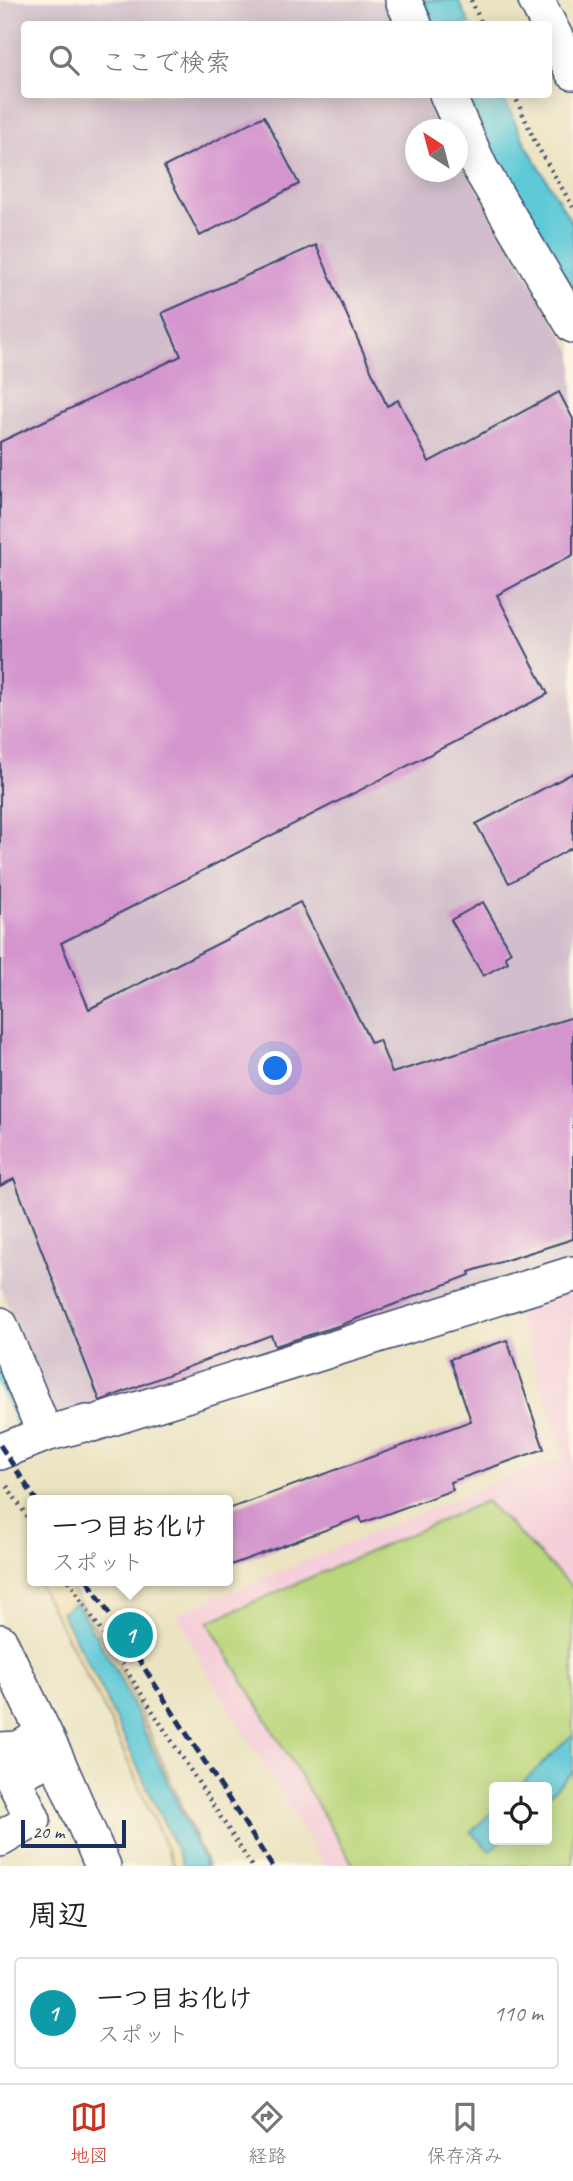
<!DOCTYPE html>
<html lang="ja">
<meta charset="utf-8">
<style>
:root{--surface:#fff;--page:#f2f2f2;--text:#222;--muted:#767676;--line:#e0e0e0;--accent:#c8321e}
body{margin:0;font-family:Caveat,"Klee One",sans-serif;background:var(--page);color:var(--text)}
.controls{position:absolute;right:21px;bottom:21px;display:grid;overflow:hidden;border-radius:7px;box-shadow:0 4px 18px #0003}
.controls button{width:63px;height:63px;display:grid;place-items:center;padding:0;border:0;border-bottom:2px solid var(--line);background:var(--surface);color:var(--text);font:35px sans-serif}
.compass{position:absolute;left:405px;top:119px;width:63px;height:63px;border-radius:50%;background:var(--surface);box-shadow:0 4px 18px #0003;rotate:324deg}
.scale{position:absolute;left:21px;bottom:18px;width:105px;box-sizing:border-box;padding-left:7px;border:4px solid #1b2f5e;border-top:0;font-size:19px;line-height:24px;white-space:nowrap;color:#1b2f5e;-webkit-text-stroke:5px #fcf5e5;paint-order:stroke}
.you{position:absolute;left:276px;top:1069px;width:24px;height:24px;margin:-18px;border:5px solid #fff;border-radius:50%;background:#1a73e8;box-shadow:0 0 0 10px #1a73e833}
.badge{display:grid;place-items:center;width:46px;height:46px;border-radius:50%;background:var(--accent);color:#fff;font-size:23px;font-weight:700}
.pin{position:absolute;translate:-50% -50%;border:4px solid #fff;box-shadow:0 2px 7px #0006}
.popup{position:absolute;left:27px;top:1495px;width:206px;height:91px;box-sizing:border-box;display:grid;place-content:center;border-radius:7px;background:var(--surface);filter:drop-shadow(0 2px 5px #0005);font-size:23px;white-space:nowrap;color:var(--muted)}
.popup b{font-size:26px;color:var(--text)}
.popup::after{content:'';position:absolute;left:50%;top:100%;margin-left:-14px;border:14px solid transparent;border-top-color:var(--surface)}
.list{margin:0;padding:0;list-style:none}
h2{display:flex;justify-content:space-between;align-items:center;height:91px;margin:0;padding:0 28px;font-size:30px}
h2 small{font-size:23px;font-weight:400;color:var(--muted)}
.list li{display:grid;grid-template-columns:46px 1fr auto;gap:21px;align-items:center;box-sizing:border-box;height:112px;margin:0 14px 14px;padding:0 14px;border:2px solid var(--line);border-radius:7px}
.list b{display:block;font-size:26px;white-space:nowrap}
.list p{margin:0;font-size:23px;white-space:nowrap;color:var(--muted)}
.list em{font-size:23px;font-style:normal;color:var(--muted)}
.icon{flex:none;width:38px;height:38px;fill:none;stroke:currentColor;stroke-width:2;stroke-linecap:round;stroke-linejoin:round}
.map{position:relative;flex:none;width:573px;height:1866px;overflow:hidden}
.search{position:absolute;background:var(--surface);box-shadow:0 4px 18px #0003;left:21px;right:21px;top:21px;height:77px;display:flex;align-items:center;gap:18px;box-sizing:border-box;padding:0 24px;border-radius:7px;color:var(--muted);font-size:26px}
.sheet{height:217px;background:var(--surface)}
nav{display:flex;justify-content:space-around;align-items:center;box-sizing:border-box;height:98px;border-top:2px solid var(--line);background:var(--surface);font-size:19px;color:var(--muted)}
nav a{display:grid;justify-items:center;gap:4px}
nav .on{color:var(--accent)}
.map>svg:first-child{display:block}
</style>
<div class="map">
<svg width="573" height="1866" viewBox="0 0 573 1866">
<rect width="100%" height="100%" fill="#fcf5e5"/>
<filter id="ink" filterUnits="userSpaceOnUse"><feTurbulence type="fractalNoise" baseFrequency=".0143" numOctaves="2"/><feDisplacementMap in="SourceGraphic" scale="14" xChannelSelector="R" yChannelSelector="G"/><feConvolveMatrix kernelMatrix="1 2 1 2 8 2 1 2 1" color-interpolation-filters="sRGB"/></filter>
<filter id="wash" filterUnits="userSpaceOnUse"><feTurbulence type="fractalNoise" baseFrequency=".00686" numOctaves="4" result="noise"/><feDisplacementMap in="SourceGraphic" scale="28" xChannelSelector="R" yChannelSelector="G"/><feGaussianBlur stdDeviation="1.57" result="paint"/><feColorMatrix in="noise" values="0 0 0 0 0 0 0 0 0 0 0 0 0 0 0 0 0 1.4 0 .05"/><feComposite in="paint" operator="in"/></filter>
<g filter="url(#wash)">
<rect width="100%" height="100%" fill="#ebe3c1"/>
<path fill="#f5cfd9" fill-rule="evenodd" d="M573 1284V1866H325L206 1670 177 1614 531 1467 565 1458 513 1304ZM494 1787H547V1840H494Z"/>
<path fill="#d1bdcb" d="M0 0H384L395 24H24V94L429 95 446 129 416 130V172H458V154L573 354V1264L58 1426 0 1287Z"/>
<path fill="#bbd77d" stroke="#6b836e" stroke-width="2" fill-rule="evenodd" d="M486 1501 573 1588V1866H354L208 1622ZM494 1787H547V1840H494Z"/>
<path fill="#eeda9e" stroke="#84847e" stroke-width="2" d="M37 1581H66L121 1669 208 1866H174L106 1712Z"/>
<path fill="#5dc9d7" stroke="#3c7c9a" stroke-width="2" d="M423 0H458L470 24H434Z
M466 95H502L524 141 573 225V291L494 155Z
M76 1603 117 1672 206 1866H184L98 1682 61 1612Z
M573 1734V1771L547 1797V1787H518Z
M494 1810V1840H502L490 1851 471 1832Z"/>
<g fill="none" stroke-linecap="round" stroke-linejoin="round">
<path stroke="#5dc9d7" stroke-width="10" d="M0 1377 18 1418"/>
</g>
<g id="blocks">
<path fill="#d494ce" d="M264 116 299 184 200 236 164 167Z
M316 245 387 406 398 400 429 462 559 392 573 419V555L497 595 548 694 61 943 89 1009 300 902 371 1043 379 1040 392 1073 573 1017V1239L469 1272 470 1275 341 1325 275 1346 271 1335 100 1401 14 1179 0 1186V442L181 356 162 313Z
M573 773V847L509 883 476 824Z
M483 902 511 952 505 956 508 962 483 976 451 920Z
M507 1340 544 1449 450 1482 453 1490 362 1523 360 1517 228 1566V1509L471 1421 450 1359Z"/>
</g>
</g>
<g filter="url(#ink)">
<use href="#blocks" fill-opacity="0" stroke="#3a4a6d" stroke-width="2"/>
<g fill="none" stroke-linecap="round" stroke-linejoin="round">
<g stroke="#3a4a6d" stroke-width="38">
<path id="minor" d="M403 0 414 24
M536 0 573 72
M447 94 480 168 573 325
M0 1325 45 1434
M0 1452 45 1434 87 1423 92 1424 573 1274
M0 1642 55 1756 103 1866
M0 1750 19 1749 44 1734
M0 1839 33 1820 12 1776 55 1756"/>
</g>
<path stroke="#3a4a6d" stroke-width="4.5" stroke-dasharray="2 5" stroke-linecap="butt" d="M471 0 482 24
M514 94 536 144 573 207
M7 1486 32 1524
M69 1581 252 1866"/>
<use href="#minor" stroke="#fff" stroke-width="35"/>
<path stroke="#1b2f5e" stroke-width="5" stroke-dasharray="10 5" stroke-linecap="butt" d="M0 1445 36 1500
M88 1581 272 1866"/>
</g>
</g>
</svg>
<div class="controls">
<button><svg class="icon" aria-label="locate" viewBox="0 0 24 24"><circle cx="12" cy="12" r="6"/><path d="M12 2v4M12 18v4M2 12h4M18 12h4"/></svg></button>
</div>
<svg class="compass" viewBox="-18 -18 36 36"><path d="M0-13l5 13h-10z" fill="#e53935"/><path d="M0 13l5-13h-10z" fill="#767676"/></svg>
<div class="scale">20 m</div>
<div class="you"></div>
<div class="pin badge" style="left:130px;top:1635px;background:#0f9aa8">1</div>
<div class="popup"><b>一つ目お化け</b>スポット</div>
<div class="search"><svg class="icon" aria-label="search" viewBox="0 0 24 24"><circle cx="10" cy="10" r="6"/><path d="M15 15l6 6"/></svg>ここで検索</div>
</div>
<section class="sheet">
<h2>周辺<small></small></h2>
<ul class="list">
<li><span class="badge" style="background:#0f9aa8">1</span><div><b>一つ目お化け</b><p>スポット</p></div><em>110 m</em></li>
</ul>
</section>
<nav>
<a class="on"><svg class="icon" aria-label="map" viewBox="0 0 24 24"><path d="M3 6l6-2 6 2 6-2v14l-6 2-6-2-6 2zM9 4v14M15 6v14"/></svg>地図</a>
<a><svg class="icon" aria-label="directions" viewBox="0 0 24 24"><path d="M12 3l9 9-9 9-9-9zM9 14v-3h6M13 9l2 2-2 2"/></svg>経路</a>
<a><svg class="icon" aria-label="saved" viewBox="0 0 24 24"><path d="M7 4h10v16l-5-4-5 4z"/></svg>保存済み</a>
</nav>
